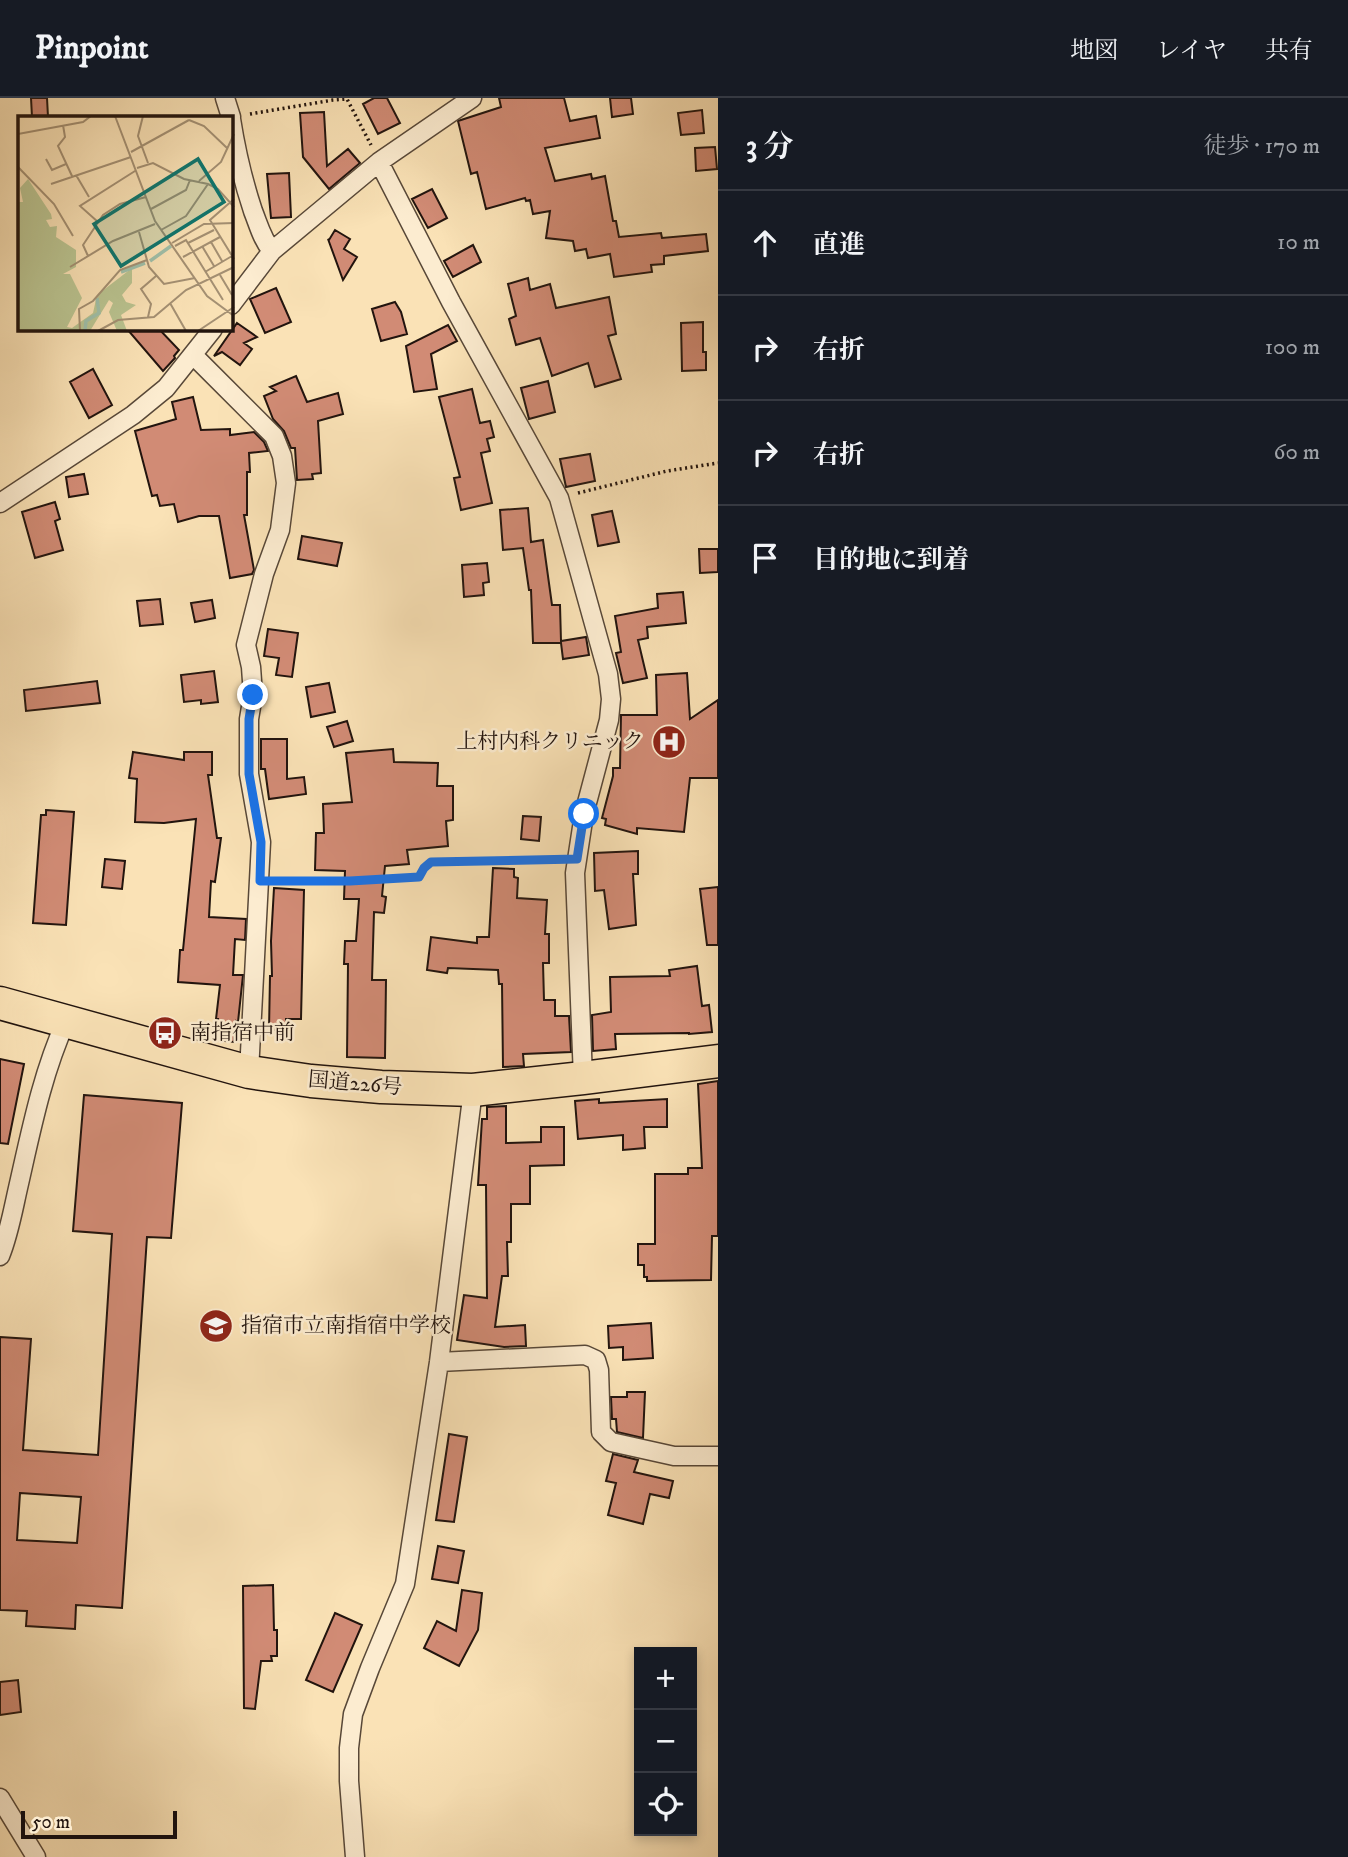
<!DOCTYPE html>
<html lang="ja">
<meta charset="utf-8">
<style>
:root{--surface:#171b24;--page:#20242c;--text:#f1f3f6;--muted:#9ea1a6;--line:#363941}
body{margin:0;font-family:"IM FELL DW Pica","Noto Serif JP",serif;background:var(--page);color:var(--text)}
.controls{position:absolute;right:21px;bottom:21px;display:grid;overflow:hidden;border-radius:0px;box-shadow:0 4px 10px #0003}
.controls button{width:63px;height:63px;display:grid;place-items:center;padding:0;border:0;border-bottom:2px solid var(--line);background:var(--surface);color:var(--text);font:35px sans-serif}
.scale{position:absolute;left:21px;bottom:18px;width:156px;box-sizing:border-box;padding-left:7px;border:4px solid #22140e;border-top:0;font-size:19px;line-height:24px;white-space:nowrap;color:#22140e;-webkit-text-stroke:5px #fcecd0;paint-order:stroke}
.stop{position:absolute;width:21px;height:21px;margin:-16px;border:5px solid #1a73e8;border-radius:50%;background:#fff}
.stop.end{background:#1a73e8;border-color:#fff;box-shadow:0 2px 7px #0008}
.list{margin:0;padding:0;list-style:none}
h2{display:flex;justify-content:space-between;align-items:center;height:91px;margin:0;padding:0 28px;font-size:30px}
h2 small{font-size:23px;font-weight:400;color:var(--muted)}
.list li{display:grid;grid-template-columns:46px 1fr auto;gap:21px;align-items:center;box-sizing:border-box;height:105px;padding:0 28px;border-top:2px solid var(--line)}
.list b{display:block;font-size:26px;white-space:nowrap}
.list em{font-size:23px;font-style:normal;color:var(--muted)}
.icon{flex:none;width:38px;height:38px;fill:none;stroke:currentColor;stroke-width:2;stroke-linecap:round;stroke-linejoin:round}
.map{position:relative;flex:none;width:718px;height:1759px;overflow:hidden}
header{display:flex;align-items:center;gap:42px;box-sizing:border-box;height:98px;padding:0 35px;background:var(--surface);border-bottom:2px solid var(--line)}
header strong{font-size:33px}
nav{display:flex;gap:38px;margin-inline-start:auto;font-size:24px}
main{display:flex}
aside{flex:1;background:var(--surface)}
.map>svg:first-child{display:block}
</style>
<header>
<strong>Pinpoint</strong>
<nav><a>地図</a><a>レイヤ</a><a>共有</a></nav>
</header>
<main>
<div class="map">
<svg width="718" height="1759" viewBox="0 0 718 1759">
<rect width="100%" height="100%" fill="#fae2b6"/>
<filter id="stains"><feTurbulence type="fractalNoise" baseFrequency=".00286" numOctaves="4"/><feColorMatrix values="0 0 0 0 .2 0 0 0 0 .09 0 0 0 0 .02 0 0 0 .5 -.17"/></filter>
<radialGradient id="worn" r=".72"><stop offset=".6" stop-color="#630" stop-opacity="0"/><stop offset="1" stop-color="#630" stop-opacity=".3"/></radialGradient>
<path fill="#d18b75" stroke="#22140e" stroke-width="2" fill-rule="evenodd" d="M31 0H47L48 19H32Z
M374 0H387L400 25 378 36 363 6Z
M499 0H564L570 23 596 18 600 40 545 50 555 83 591 76 592 81 605 78 613 123H616L619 139 661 135 662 140 706 136 708 153 664 158V166L651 167 652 174 614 179 610 156 588 160 586 151 575 153 573 143 546 140 550 113 533 116 530 102 526 103 525 100 486 111 477 74 471 76 458 23 501 9Z
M610 0H631L633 16 612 19Z
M702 12 704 35 681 37 678 15Z
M324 14 327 68 348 51 360 65 329 91 303 59 300 15Z
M715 49 717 71 696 73 695 50Z
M289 75 291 119 271 120 267 76Z
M432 91 447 120 428 130 412 101Z
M335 132 350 141 344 151 357 159 343 182 328 141 329 142Z
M473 147 481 164 453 179 444 163Z
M528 180 530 192 550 186 556 210 609 199 616 236 608 238 621 281 595 289 588 265 552 278 540 240 516 247 509 221 516 218 508 186Z
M276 190 291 224 265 235 250 201Z
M395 204 401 214 407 236 381 243 372 211Z
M703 224V254H706V272L682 273 681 225Z
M237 225 257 239 244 245 252 251 240 267 222 254 214 258Z
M448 227 457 243 431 256 437 291 414 294 406 248Z
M127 231H159L179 252 174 258 175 260 163 273Z
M93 271 112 307 89 320 70 284Z
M296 278 307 304 338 295 343 316 318 323 321 375 312 376 313 381 297 382 295 350H291L284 333 273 321 264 298 276 293 270 289Z
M548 283 555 314 529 321 521 290Z
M472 291 480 325 490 323 494 339 487 341 490 353 481 355 492 405 461 412 454 380 460 379 439 299Z
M193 299 201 332 230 331V337L254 334 264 344 268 353 249 355 250 374H247V417H244L254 472 252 476 230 480 219 418H199L178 424 174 406 160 408 157 397 152 398 135 333 176 321 172 304Z
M590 356 595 383 566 389 560 361Z
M84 376 88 396 69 399 66 379Z
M55 404 60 421 55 423 63 452 35 460 22 414Z
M528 410 531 444 543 442 552 507H560L561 543 586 539 589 557 563 561 561 545H533L531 492H529L523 450 503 452 500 412Z
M612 413 619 444 598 448 592 417Z
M302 438 342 445 337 468 298 461Z
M699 451H718V474L700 475Z
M487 465 489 484 483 485 484 497 464 499 462 467Z
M683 494 686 525 647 529 648 540 638 542 647 580 623 585 616 555 621 554 615 518 658 510 657 496Z
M160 501 163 526 140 528 137 503Z
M212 502 215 520 195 524 191 505Z
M268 531 298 535 292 579 276 577 279 560 264 558Z
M214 573 218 604 201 606V602L184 604 181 577Z
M687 575 690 621 718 602V680H690L684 734 637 730V736L605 727 606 721 602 720 613 678V670H620L621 617H657L656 577Z
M97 583 100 605 26 613 24 592Z
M329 585 335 614 311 619 306 589Z
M347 623 353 643 334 649 327 629Z
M261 641H287V681L304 679 306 696 269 701 265 671H261Z
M393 651 394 664 438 665 437 688H453V722L446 723 448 748 407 752 409 766 385 768 382 798 386 799 384 815 374 814 372 882H386L385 960 347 959 348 866H344L345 843H356L359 801H344L345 773 315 772 316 735H324L323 706 352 704 346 655Z
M133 654 184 662V654H212V677H208L217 740H221L215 784 211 783 209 819 246 821 245 842 235 841 233 877H243L238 924 236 923 234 944 216 942 218 921H216L220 887 178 884 180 852H183L196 721 164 725 135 724 137 681 129 680Z
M46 712 74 714 66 827 33 825 41 717H46Z
M523 718 541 719 539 743 521 741Z
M638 753V776H633L636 827 609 831 604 792 595 793 594 755Z
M105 761 125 763 122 791 102 789Z
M493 770 514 771V779L518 780 517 800 547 802 545 836H549V865H543L544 902H555V918H569L571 954 523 956 524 968 503 969 502 886H499L498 872 448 870 447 875 427 872 431 839 477 845V839H489Z
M718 789V847H707L700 791Z
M274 790 304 792 301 921H286V932H269L270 878H272L271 843Z
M697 868 702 908 709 907 712 934 689 936V935L615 936 616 951 593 953 592 917 611 914 610 879 670 878 669 872Z
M0 961 24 966 8 1046 0 1045Z
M718 983V1138H712L711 1182 647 1183V1179H644V1167H638V1146H655V1076H688V1070H702L698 986Z
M84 997 182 1005 171 1140 147 1139 122 1510 76 1507 75 1531 26 1528 27 1513 0 1512V1239L31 1241 23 1352 98 1357 112 1136 73 1133ZM20 1395 81 1399 77 1445 17 1442Z
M599 1001V1005L667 1001V1029H644L645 1050 623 1052V1037L578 1041 575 1003Z
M506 1008V1045L541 1044V1029H564V1067L530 1068V1106H511V1144H507L508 1178H502L495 1229 525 1227 526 1248 504 1249 457 1242 464 1197 487 1200 486 1087H478L482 1021H487V1009Z
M651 1225 653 1260 623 1262V1249L609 1250 608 1228Z
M627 1294H645L643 1340 617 1334 616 1321H612L611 1299H627Z
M449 1336 467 1339 454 1424 436 1422Z
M613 1356 638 1362 634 1374 673 1383 669 1400 650 1396 643 1426 608 1417 616 1385 606 1383Z
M438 1448 464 1453 458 1485 432 1481Z
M273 1487 274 1532H277V1558H271L272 1563H261L255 1611 244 1610 243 1488Z
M462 1492 482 1495 478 1532 459 1568 424 1550 437 1523 456 1533Z
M335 1515 362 1527 333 1594 306 1582Z
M18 1582 21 1614 0 1617V1584Z"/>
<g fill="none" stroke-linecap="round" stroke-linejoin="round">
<g stroke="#584838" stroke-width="21">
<path id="street" d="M225 0 231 19
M231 21C236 53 243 83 253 113 259 128 262 141 272 153
M379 64 451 204 559 400 608 576 611 601 609 622 584 716 575 775 583 980
M231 207 272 153 379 64 472 0
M193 257 274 338 282 358 286 385 280 432 264 476 246 547 251 569 253 597 249 621V676L261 744 249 974
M0 405 133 317 166 290 213 231
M0 1158C9 1136 13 1112 18 1090 31 1033 42 976 66 923
M439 1264 585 1257 596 1262 599 1272 601 1334 611 1344 674 1358H718
M0 1700 36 1759
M355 1759 349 1683V1650L353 1616 370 1570 405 1486 439 1264 473 992"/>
</g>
<g stroke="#22140e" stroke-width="35">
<path id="highway" d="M0 905 249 974 311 983 381 989 473 992 583 980 718 963"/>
</g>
<path stroke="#22140e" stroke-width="3.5" stroke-dasharray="2 3.5" stroke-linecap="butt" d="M250 16 333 2 347 1 371 47
M578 395 667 373 718 365
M276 783H350L419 779 424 770 431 764 558 761"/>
<use href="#street" stroke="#fcecd0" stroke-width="18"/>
<use href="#highway" stroke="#fae2b6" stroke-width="32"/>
</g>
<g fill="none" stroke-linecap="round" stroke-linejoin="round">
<path stroke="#1a73e8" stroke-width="9" d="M253 597 249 621V676L261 744 260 783H350L419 779 424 770 431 764 577 761 584 716"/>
</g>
<defs>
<g id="hospital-disc" transform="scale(1.75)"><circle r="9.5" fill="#8f2418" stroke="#fcecd0"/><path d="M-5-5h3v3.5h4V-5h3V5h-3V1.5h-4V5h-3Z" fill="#fff"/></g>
<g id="bus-disc" transform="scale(1.75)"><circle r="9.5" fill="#8f2418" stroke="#fcecd0"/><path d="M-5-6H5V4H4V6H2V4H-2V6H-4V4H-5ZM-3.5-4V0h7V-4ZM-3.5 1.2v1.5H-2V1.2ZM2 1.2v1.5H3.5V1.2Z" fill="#fff"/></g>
<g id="school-disc" transform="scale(1.75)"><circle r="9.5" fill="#8f2418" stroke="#fcecd0"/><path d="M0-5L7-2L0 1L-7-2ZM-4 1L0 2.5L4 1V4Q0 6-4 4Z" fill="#fff"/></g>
</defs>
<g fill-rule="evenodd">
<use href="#hospital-disc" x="669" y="644"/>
<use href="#bus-disc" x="165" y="935"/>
<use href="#school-disc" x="216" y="1228"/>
</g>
<g text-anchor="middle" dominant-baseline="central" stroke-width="5" stroke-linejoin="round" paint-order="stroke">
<g font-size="21" fill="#22140e" stroke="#fcecd0" text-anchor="start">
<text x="644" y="644" text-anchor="end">上村内科クリニック</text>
<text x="190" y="935">南指宿中前</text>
<text x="241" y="1228">指宿市立南指宿中学校</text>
</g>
<g font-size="21" fill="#22140e" stroke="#fcecd0">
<text transform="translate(355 986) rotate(5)">国道226号</text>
</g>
</g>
<g transform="translate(18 18)">
<rect width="215" height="215" fill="#fae2b6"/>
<path d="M10 63 33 98 34 103 28 104 32 111 39 110 38 121 58 134V151L45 158H52L64 182 49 211 54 212 75 197 79 179 114 152V167L104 179 108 186 118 189 103 199 109 215H99L91 196 95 187 91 184 72 215H0V86H5L2 72Z" fill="#bac491"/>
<path fill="none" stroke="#9fbfa9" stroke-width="3.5" d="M132 145 153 130M103 156 127 147M67 215 68 205 81 197 79 182"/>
<path fill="none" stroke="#a49073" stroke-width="2" d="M97 0 137 105 189 180 216 200M125 0 120 20 130 47M171 4 186 10 209 32M45 9 47 21 40 30 54 60M0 18 65 6 73 0M113 36 171 4M28 43 34 54 48 48M0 51 36 88 55 120M119 52 135 47 166 63 190 68 200 73 216 91M58 59 71 81M181 65 203 46 216 18M33 68 113 41M216 83 192 104 216 143M133 93 168 74 172 64M80 106 62 90 117 55M143 114 168 100 190 68M121 116 131 151 146 168 177 162M193 126 204 145M154 127 186 108 216 107M170 127 196 114M157 130 168 124 205 184M184 130 196 150M70 140 65 129 85 99 102 88 128 81M165 141 202 121M52 151 95 125 137 108M187 156 214 140M202 159 214 179M152 187 168 215M130 201 133 188 123 173 138 160M62 215 61 193 75 185 102 154 129 144M80 215 100 204 136 201 168 174 216 151M180 215 216 191"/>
<path fill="#0f766e" fill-opacity="0.15" stroke="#0f766e" stroke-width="3.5" d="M180 43 206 86 103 150 76 108Z"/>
<rect width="215" height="215" fill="none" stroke="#22140e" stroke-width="3.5"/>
</g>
<rect width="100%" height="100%" filter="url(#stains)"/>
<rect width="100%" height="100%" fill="url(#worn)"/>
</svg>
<div class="controls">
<button>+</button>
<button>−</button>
<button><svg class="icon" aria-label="locate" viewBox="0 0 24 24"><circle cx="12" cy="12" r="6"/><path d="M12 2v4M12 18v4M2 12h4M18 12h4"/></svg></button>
</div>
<div class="scale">50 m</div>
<div class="stop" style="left:584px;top:716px"></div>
<div class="stop end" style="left:253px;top:597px"></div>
</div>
<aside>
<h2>3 分<small>徒歩 · 170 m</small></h2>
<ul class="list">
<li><svg class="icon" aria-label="ahead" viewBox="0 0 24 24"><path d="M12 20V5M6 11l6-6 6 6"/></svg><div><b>直進</b></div><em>10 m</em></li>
<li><svg class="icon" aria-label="right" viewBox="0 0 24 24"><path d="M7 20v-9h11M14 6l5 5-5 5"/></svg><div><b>右折</b></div><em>100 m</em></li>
<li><svg class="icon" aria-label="right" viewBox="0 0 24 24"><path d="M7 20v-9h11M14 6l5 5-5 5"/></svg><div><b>右折</b></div><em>60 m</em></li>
<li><svg class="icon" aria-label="arrive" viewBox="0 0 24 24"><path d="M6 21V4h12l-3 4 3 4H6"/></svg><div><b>目的地に到着</b></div></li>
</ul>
</aside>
</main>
